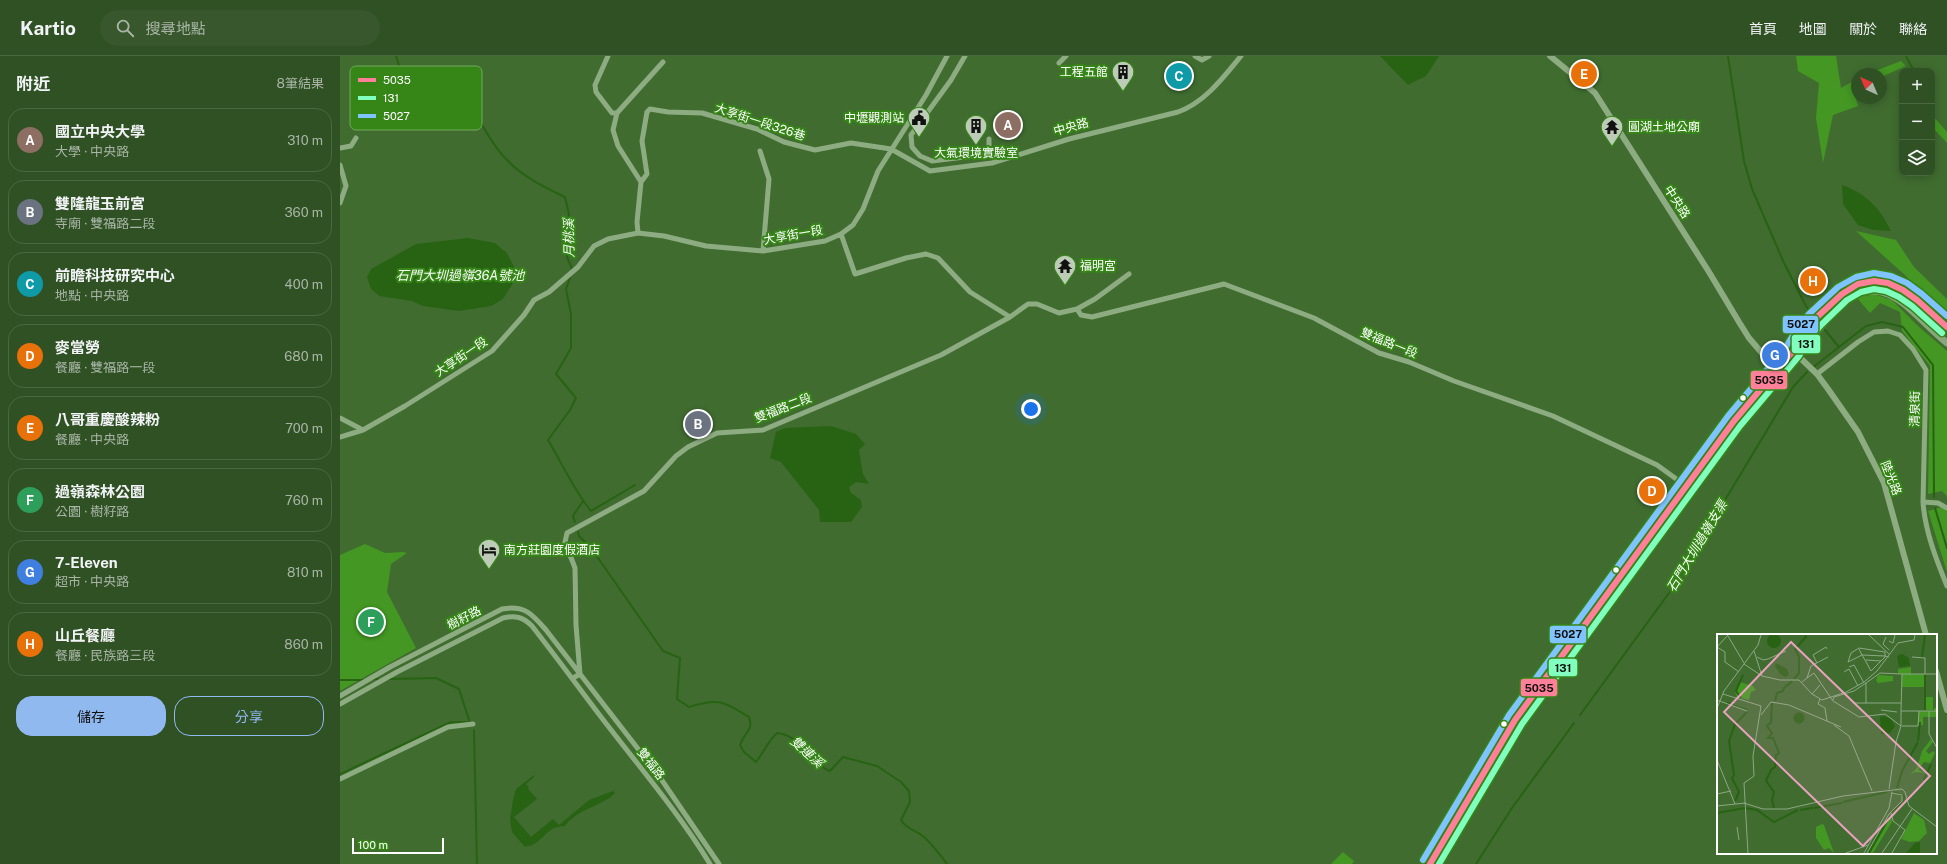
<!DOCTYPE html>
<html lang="zh-TW">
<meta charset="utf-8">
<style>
:root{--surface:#305124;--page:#38572c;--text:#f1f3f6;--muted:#a8b5a6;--line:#4b6841;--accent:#90b9f0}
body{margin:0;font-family:"Public Sans","Noto Sans TC",sans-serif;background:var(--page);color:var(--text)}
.controls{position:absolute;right:12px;top:12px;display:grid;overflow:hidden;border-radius:8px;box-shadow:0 2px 10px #0003}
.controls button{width:36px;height:36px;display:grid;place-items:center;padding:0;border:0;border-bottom:1px solid var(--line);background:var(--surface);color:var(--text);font:20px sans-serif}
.compass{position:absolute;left:1511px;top:12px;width:36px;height:36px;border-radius:50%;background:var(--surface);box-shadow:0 2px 10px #0003;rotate:316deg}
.scale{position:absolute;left:12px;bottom:10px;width:92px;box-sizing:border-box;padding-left:4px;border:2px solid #fff;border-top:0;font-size:11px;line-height:14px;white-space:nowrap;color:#fff;-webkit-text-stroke:3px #358517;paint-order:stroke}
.you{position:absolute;left:691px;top:353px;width:14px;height:14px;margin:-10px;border:3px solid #fff;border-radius:50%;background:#1a73e8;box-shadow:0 0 0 6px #1a73e833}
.badge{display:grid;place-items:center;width:26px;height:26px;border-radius:50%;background:var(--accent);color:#fff;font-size:13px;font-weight:700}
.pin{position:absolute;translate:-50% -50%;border:2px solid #fff;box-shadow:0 1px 4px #0006}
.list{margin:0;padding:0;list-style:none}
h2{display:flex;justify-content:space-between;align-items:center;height:52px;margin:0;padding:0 16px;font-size:17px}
h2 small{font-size:13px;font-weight:400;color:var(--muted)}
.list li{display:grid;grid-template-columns:26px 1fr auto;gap:12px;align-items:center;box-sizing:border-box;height:64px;margin:0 8px 8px;padding:0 8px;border:1px solid var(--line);border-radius:16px}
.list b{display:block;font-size:15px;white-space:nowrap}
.list p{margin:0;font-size:13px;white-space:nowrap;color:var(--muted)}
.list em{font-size:13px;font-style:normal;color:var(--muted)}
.actions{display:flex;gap:8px;padding:12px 16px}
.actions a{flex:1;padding:9px 0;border:1px solid var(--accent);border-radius:16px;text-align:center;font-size:14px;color:var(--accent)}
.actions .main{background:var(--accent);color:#111}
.icon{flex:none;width:22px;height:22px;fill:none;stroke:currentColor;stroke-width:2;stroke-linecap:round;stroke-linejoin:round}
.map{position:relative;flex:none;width:1607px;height:808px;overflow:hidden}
header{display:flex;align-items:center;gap:24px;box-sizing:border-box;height:56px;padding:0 20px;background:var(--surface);border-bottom:1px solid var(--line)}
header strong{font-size:19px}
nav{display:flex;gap:22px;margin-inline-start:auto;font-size:14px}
.search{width:280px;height:36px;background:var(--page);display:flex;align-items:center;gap:10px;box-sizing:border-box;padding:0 14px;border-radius:22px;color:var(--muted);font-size:15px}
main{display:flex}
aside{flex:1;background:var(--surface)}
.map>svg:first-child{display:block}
</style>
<header>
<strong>Kartio</strong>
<div class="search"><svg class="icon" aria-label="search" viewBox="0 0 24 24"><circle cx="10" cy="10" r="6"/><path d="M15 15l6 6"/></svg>搜尋地點</div>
<nav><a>首頁</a><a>地圖</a><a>關於</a><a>聯絡</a></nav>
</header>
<main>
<aside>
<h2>附近<small>8筆結果</small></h2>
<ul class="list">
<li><span class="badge" style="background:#8d6e63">A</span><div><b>國立中央大學</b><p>大學 · 中央路</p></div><em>310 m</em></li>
<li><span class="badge" style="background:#6b7280">B</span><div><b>雙隆龍玉前宮</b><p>寺廟 · 雙福路二段</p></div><em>360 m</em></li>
<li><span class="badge" style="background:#0f9aa8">C</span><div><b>前瞻科技研究中心</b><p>地點 · 中央路</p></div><em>400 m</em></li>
<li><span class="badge" style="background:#e8710a">D</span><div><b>麥當勞</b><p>餐廳 · 雙福路一段</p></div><em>680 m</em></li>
<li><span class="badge" style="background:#e8710a">E</span><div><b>八哥重慶酸辣粉</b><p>餐廳 · 中央路</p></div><em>700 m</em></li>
<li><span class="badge" style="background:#2e9e5b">F</span><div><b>過嶺森林公園</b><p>公園 · 樹籽路</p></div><em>760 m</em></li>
<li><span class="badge" style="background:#3f7fe0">G</span><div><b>7-Eleven</b><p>超市 · 中央路</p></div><em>810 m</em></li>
<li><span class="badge" style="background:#e8710a">H</span><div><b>山丘餐廳</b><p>餐廳 · 民族路三段</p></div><em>860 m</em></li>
</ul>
<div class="actions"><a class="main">儲存</a><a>分享</a></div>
</aside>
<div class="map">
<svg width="1607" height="808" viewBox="0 0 1607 808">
<rect width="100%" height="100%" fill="#406c30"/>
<path fill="#439722" d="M1456 0H1496L1501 32 1517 23V35L1514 37 1518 50 1493 59 1483 107 1476 62 1479 27 1458 15Z
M1561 5 1566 10 1541 21V18H1527Z
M1592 59 1607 76V87L1592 71Z
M1516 175 1556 184 1574 211 1607 243V262L1587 246 1567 221Z
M1534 238 1552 244 1578 270 1607 295V440L1602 435 1588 438 1590 310 1562 275 1560 256 1540 247 1530 257 1517 242Z
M1602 451 1607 455V516L1588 455Z
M25 488 45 497 63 496 67 497 51 508 47 536 76 592 0 635V499Z
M1003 796 1014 805 1012 808H991Z"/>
<path fill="#276312" d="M1040 0H1099L1086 20 1068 29Z
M1502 129C1527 138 1539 151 1551 175L1533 174 1518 169 1503 148Z
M128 182 155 187 167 197 174 211 173 227 163 243 151 250 119 255 83 250 72 245 39 240 31 233 27 221 31 213 76 188Z
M491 370 516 378 525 388 519 394 523 418 529 428 516 426 509 431 511 437 521 444 522 451 511 466H480L479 454 441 406 430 402 436 376 445 372Z
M194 719V721L186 728 189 731 188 733 197 743 174 761 191 781 213 763 219 769 249 744 273 735 275 737C263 750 238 752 225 770 221 770 216 771 212 773 203 779 196 792 184 790L172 776 170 763 173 744 176 733Z"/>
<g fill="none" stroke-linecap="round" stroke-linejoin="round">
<path stroke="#276312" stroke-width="2" d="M56 0 61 15 132 49C138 63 155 93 167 104 183 121 204 131 225 141L229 158 227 201 233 215
M1388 0 1404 105 1412 133 1444 207 1466 250 1478 266
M1566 0 1574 15
M1592 53 1593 56
M231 219 226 233 231 258V292L216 318 236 342 230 354 208 384C222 407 233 433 251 455L295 429
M1485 274 1499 291
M1472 312 1526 270 1542 266 1563 271 1593 309 1594 441
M1595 452 1607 492
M235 466 233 460 243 445
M238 476 239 480 251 492 323 595 340 602 337 643 349 651C379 642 383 645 409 661 414 675 404 676 400 689L404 696 416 706C424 696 428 685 437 677 462 679 468 707 490 715L503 701 537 710 561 726 569 735 570 746 561 764C567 774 576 774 584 781 593 789 600 799 607 808
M33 623H38
M48 623 96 622 119 633 130 667
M0 624H23
M1240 659 1329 537 1453 331 1467 316
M134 674 137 808
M0 718 111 666H127
M1136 808 1172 752 1234 667"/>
<path stroke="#8eac82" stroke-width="5" d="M268 0 255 29 256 36 272 57H277
M625 0 611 24 571 79 572 91 580 100 592 105 649 98V83
M855 0 862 4 869 0
M719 7 726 0
M0 92 11 90 16 82
M420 95 429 123 423 195
M0 109 6 130 0 147
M301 126 307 118 302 85 307 56 310 53 328 56 362 57 417 73 444 86 475 94 511 87 551 93 590 115 652 107 729 83 838 56C865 46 883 22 901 0
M298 177 297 166 301 126 278 90 273 74 277 57 323 6
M501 178 515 218 566 202 586 198 598 202 630 236 670 261
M737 253 741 259 752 261 884 228 974 262 1039 297 1069 306 1114 325 1213 360 1317 409 1346 430
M1477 318 1518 286 1534 276 1548 275 1560 279 1573 293 1586 314 1583 446C1585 475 1596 503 1607 530
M0 362 23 374
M0 381 23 374 65 350 152 295 184 259 194 244 209 236 238 211 254 190 268 183 298 177 324 180 366 190 423 195 485 185 501 178 513 169 523 153 538 115 586 39 607 0
M1583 446 1598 447 1607 452
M233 622 240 618 236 569 235 512 225 486 227 477 304 435 336 400 348 391 377 377 423 374 601 299 670 261 688 248H697L719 257 737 253 755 243 789 218
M0 640 50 611 162 553C185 549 192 558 206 574L319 720 379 808
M0 648 57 616 163 562C175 559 183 561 192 570 214 598 236 628 258 657 296 707 337 754 370 808
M0 723 108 671 133 668"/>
<path stroke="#8eac82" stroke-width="6" d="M1210 0 1255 37 1369 216 1399 266 1409 282 1427 303 1437 312
M1453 295 1477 318 1488 333 1518 376 1544 427 1586 579
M1596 615 1607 654"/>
<path stroke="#88a77d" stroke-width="7" d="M1453 295C1470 287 1480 271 1492 258 1543 205 1568 256 1607 287
M1090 808 1175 664 1394 365 1453 295C1459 279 1472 266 1484 254 1534 200 1565 231 1607 271"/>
<g stroke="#358517" stroke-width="9">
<path id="bus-1" d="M1090 808 1175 664 1394 365 1453 295 1462 278 1475 263 1502 238 1518 228 1534 225 1548 227 1563 234 1577 244 1607 271"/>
</g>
<g stroke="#358517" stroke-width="9">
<path id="bus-2" d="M1099 808 1182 668 1400 370 1459 300 1469 283 1481 269 1507 244 1521 236 1534 233 1546 235 1559 241 1572 250 1602 277"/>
</g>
<g stroke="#358517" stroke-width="9">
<path id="bus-3" d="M1083 804 1169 659 1388 360 1446 291 1456 274 1469 258 1498 231 1516 221 1534 217 1551 220 1567 227 1582 238 1607 260"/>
</g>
<use href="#bus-1" stroke="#ff8098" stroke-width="6"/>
<use href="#bus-2" stroke="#80ffbe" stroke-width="6"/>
<use href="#bus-3" stroke="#80c4ff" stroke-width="6"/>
</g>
<defs>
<g id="building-pin" transform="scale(1.15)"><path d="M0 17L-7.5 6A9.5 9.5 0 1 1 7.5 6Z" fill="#bcccb7" stroke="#358517"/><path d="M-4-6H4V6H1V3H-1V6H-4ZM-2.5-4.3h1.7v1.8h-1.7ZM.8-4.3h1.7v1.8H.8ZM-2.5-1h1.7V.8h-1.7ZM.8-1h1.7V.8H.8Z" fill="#111"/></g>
<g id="civic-pin" transform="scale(1.15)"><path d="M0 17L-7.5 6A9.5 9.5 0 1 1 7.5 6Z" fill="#bcccb7" stroke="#358517"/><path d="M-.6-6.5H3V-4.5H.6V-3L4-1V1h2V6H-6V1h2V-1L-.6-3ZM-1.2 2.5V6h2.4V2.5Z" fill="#111"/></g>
<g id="temple-pin" transform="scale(1.15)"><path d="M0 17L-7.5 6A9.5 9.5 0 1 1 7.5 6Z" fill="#bcccb7" stroke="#358517"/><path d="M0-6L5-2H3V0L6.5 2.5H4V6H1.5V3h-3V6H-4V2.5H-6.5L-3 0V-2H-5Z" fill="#111"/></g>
<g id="hotel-pin" transform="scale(1.15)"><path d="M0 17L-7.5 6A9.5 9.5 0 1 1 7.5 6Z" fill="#bcccb7" stroke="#358517"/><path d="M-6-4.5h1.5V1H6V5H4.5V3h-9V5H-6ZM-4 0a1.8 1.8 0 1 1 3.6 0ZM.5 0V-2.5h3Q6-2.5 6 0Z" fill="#111"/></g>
</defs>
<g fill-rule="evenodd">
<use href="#building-pin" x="783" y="16"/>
<use href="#civic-pin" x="579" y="62"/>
<use href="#building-pin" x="636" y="70"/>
<use href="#temple-pin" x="1272" y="71"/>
<use href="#temple-pin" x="725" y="210"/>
<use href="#hotel-pin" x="149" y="494"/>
</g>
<g fill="#fff" stroke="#358517" stroke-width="1.5">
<circle cx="1403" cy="342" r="3.5"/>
<circle cx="1276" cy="514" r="3.5"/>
<circle cx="1164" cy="668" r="3.5"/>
</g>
<g text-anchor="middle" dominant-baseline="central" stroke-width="4" stroke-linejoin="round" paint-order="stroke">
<g font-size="12" fill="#fff" stroke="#358517" text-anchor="start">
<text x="768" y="16" text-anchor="end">工程五館</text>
<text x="564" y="62" text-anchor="end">中壢觀測站</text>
<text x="1288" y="71">圓湖土地公廟</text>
<text x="636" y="97" text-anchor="middle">大氣環境實驗室</text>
<text x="740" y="210">福明宮</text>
<text x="164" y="494">南方莊園度假酒店</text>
</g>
<g font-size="12" fill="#fff" stroke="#358517">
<text transform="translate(420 66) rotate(18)">大享街一段326巷</text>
<text transform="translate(731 71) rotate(-15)">中央路</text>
<text transform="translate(1337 146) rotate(57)">中央路</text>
<text transform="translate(453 179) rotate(-10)">大享街一段</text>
<text transform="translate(1049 287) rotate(22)">雙福路一段</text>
<text transform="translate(121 301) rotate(-34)">大享街一段</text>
<text transform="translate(443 352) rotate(-21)">雙福路二段</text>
<text transform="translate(1575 353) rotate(-89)">清泉街</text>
<text transform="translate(1551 422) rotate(69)">陸光路</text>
<text transform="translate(124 562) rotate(-27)">樹籽路</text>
<text transform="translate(311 708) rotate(52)">雙福路</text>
</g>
<g font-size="13" font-style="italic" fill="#f8fef6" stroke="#358517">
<text transform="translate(229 182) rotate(-91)">月桃溪</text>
<text x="120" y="219">石門大圳過嶺36A號池</text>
<text transform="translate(1357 490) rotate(-59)">石門大圳過嶺支渠</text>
<text transform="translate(467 696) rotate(42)">雙連溪</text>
</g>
</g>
<g transform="translate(1377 578)">
<rect width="220" height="220" fill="#406c30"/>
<path d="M194 33V40H207V53H185V40H181V35ZM161 41 176 42V47L161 49 159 46ZM23 48 36 52 39 56 34 58 32 66 20 63 18 58ZM209 63H216V76H209ZM217 74H220V83H206V91H201L202 77H217ZM214 105 216 108 209 117 212 120 216 117 218 119 213 129 207 128 201 136 209 139 198 138 193 141 200 134 205 117ZM197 179 207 186 210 199 202 207 193 208 184 205ZM173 180 175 188 156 219H151ZM105 190 107 191 117 219 112 214 107 216 99 204V193Z" fill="#439722"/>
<path d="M50 7a7 7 0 1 1 14 0a7 7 0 1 1-14 0ZM185 20 192 24 193 32 182 33 180 22ZM59 29 70 35 72 41 68 43 63 40 58 32ZM76.5 84a5.5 5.5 0 1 1 11 0a5.5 5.5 0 1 1-11 0ZM167 82 174 85 178 92 173 99 166 100H164L163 83ZM203 208V219H189L198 209Z" fill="#276312"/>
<path fill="none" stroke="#276312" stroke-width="2" d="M205 23 208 1M77 45 82 39V23L78 15 89 3 88 1M24 64 19 57 26 41M58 67 60 59 66 57 67 54 75 47M10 69 30 76M55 69 54 88 50 92 55 99 51 104H56L62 119 59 121 58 133 54 136 49 147 57 158 55 166 57 174M208 76V41M201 107 203 88M207 146 214 130M180 154 185 137 201 108M18 167 22 158 15 144 17 141 12 107 18 90 30 78M126 168 170 158M97 174 125 169M83 176 96 174M0 179 28 174 40 176 57 188 81 176M175 179 186 168 187 162 176 158M152 219 173 182"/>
<path fill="none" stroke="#8ca783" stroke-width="1" d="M152 1 173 21M11 2 27 29M169 3 166 10 172 16M172 7 176 9 178 1M0 13 8 18V28L22 38M0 13 11 1M142 15 145 21 148 26 154 37 168 23V18L142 14 134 19 131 28 145 21 168 22 172 23M37 17 45 42M40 23 46 26 51 25 69 17M195 23 208 24V40M149 26 164 27M100 29 96 21 109 13 110 15M27 30 45 42 63 46H82L95 60 105 66 129 58 147 48 160 37 181 9 197 6 198 1M132 33 137 31 147 49M127 38 132 35 141 52M220 40H185L184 77H220M90 44 97 39 116 67 142 83 168 80 184 92M85 48 90 44 94 32 111 23M6 60 44 72 36 122 37 142 27 149 31 219M95 60 103 51M103 65 101 70 108 74 110 87M0 66 30 77M116 66 117 63 137 57 149 49M136 69H149M184 69H149V49L163 39 185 40M0 74 7 57 41 11 44 1M164 76 180 78M212 77V100L220 114M44 81 54 68 72 71 124 93M117 91 132 102 155 157M185 92H201L202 77M0 126 18 170M172 155 179 108 184 92V77M0 160 14 157M27 169 46 175H70L126 162 185 155 188 158 192 172 220 193M0 172 28 169M174 179 176 187 188 196 175 219M20 193 22 206M129 219 151 211M147 219 172 174 175 158M150 219 172 180 185 167V161L175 159M165 219 195 175"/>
<path fill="#e7a3bd" fill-opacity="0.15" stroke="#e7a3bd" stroke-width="2" d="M74 8 213 142 146 212 7 78Z"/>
<rect width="220" height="220" fill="none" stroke="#fff" stroke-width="2"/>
</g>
<rect x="10" y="10" width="132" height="64" rx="6" fill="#358517" stroke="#72aa5d" stroke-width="1"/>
<rect x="18" y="22" width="18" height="4" fill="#ff8098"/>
<rect x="18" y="40" width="18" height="4" fill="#80ffbe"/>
<rect x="18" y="58" width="18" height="4" fill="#80c4ff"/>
<g font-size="11" fill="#fff">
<text x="43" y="28">5035</text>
<text x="43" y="46">131</text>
<text x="43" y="64">5027</text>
</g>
<g stroke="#358517" stroke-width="1.5">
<rect x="1442" y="259" width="37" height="19" rx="4" fill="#80c4ff"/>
<rect x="1451" y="278" width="30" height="20" rx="4" fill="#80ffbe"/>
<rect x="1410" y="314" width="38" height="20" rx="4" fill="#ff8098"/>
<rect x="1209" y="569" width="38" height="19" rx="4" fill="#80c4ff"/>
<rect x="1208" y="602" width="30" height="19" rx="4" fill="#80ffbe"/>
<rect x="1180" y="622" width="38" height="19" rx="4" fill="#ff8098"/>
</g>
<g font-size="11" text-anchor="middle" font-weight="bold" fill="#111">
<text x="1461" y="272">5027</text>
<text x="1466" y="292">131</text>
<text x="1429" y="328">5035</text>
<text x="1228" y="582">5027</text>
<text x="1223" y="616">131</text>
<text x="1199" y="636">5035</text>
</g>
</svg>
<div class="controls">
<button>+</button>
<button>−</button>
<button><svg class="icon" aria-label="layers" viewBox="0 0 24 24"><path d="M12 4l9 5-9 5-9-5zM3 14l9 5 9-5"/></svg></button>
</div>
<svg class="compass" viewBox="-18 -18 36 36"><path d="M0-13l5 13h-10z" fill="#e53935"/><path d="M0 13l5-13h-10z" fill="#a8b5a6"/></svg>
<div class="scale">100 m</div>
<div class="you"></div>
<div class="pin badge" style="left:668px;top:69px;background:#8d6e63">A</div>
<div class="pin badge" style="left:358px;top:368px;background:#6b7280">B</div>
<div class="pin badge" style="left:839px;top:20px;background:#0f9aa8">C</div>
<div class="pin badge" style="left:1312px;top:435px;background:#e8710a">D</div>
<div class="pin badge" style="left:1244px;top:18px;background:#e8710a">E</div>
<div class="pin badge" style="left:31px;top:566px;background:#2e9e5b">F</div>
<div class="pin badge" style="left:1435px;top:299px;background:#3f7fe0">G</div>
<div class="pin badge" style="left:1473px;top:225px;background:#e8710a">H</div>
</div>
</main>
